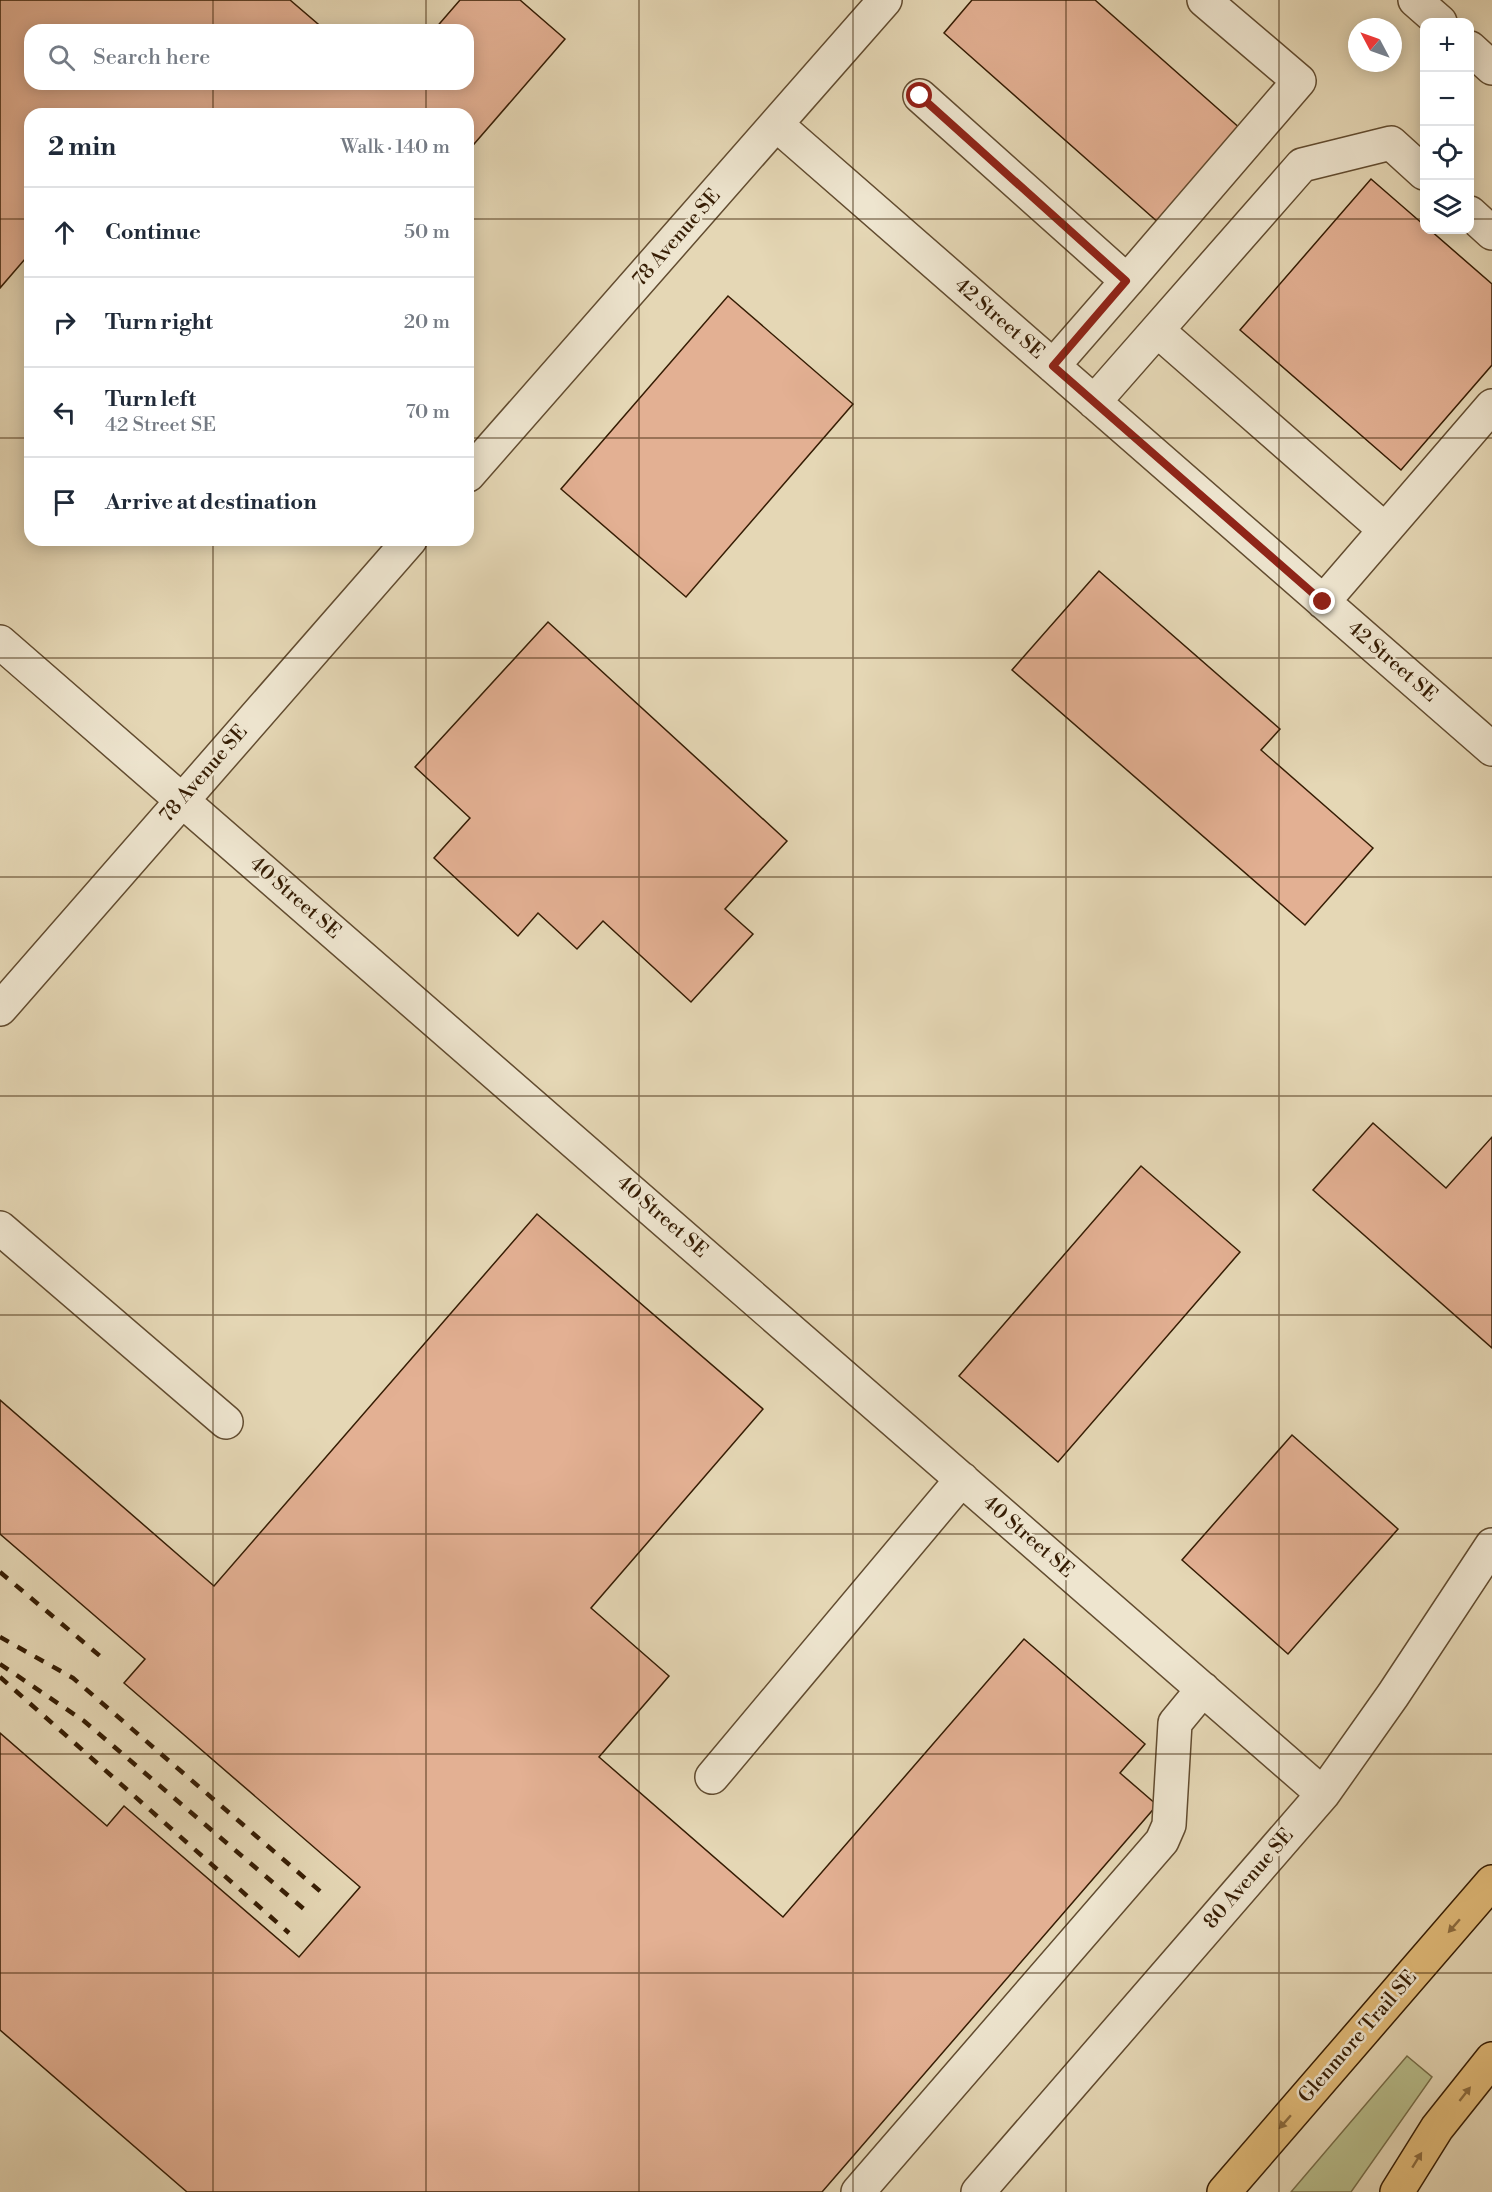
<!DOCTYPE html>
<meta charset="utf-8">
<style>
:root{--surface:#fff;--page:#f2f2f3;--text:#1f2937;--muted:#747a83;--line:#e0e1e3}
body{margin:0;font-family:"Libre Bodoni",serif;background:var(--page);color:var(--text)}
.controls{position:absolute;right:18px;top:18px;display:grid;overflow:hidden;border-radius:12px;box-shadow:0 3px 15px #0003}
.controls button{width:54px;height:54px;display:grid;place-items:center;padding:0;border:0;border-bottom:2px solid var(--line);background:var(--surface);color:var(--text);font:30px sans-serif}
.compass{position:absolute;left:1348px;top:18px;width:54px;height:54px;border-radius:50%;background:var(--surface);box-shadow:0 3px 15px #0003;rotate:311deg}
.stop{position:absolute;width:18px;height:18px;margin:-14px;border:4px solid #8f2418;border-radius:50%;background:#fff}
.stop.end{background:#8f2418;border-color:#fff;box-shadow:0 2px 6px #0008}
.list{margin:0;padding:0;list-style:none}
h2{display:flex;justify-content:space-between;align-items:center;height:78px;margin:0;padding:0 24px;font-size:26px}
h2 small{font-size:20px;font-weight:400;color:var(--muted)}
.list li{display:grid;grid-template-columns:39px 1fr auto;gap:18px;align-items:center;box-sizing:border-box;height:90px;padding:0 24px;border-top:2px solid var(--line)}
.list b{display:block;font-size:22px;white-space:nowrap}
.list p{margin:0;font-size:20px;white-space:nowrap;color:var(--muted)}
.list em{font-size:20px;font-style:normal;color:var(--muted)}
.icon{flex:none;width:33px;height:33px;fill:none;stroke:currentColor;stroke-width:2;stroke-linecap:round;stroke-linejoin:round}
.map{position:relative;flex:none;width:1492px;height:2192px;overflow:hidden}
.search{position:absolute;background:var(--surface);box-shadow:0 3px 15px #0003;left:24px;top:24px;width:450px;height:66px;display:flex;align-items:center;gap:15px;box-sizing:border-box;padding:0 21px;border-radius:18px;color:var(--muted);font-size:22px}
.panel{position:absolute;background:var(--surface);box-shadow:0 3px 15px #0003;left:24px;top:108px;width:450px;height:438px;border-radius:18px}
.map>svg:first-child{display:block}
</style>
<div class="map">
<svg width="1492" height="2192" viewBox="0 0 1492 2192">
<rect width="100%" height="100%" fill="#e5d7b5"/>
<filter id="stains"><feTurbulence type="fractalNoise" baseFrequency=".00333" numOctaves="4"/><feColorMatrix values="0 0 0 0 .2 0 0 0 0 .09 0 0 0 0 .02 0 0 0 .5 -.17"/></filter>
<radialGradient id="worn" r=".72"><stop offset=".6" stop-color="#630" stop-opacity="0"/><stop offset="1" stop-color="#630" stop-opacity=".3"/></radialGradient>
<path fill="#b7bd8b" stroke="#766d48" stroke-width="1.5" d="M1407 2056 1432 2077 1351 2192H1291Z"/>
<path fill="#e3b093" stroke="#361d04" stroke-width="1.5" d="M0 0H290L325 30H30V84H468V30H434L460 0H520L565 39 468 151V114H30V263L25 259 0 288Z
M972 0H1095L1242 130 1160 224 944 33Z
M1371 179 1424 225V230H1430L1492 284V365L1401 470 1240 330Z
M728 296 853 404 686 597 561 489Z
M1099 571 1280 729 1261 750 1373 848 1305 925 1012 670Z
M548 622 787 841 725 909 753 934 691 1002 603 921 577 949 538 913 518 936 434 858 470 818 415 767Z
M1373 1123 1446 1188 1492 1137V1348L1313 1190Z
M1141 1166 1240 1252 1058 1462 959 1376Z
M537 1214 763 1409 591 1608 669 1676 599 1757 783 1917 1024 1639 1145 1744 1120 1773 1157 1805 822 2192H187L0 2030V1733L107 1826 124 1806 299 1957 360 1887 124 1683 145 1659 0 1534V1400L214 1586Z
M1292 1435 1398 1529 1288 1654 1182 1560Z"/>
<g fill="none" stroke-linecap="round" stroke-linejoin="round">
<g stroke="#624c30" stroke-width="36">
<path id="minor" d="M1415 0 1440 22
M1470 48 1492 68
M920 96 1127 281 1053 366
M777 125 1492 749
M1470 213 1492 233
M1127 281 1299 81 1204 0
M1158 331 1384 529
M1094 402 1302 165 1391 143 1424 173
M468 475 885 0
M1323 602 1492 406
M0 642 1323 1794
M0 1009 410 540
M0 1228 226 1422
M712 1777 962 1479
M858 2192 1162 1841 1169 1825 1175 1723 1203 1689
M978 2192 1323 1794 1393 1695 1492 1545"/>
</g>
<g stroke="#361d04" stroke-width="36">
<path id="major" d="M1224 2192 1492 1882
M1397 2192 1437 2128 1492 2059"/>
</g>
<use href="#minor" stroke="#eee5cf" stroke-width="33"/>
<use href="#major" stroke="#e2bc7a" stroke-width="33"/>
<path stroke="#361d04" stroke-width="4.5" stroke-dasharray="10 10" stroke-linecap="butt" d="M0 1572 100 1656
M0 1637 73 1678 321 1892
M0 1664 84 1721 304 1909
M0 1677 289 1933"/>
</g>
<defs><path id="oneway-solid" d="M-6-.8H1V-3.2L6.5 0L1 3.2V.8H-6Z" transform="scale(1.5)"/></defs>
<g fill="#8c6c3f">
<use href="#oneway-solid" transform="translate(1454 1926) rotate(131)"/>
<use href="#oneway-solid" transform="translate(1465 2094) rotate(-52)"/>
<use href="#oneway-solid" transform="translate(1285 2122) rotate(131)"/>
<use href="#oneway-solid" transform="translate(1417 2160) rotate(-58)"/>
</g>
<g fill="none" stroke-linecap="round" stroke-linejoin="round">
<path stroke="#8f2418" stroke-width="8" d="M920 96 1126 281 1053 366 1323 602"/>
</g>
<path fill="none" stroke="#361d04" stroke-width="1.5" stroke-opacity="0.55" d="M213 0V30M426 0V30M639 0V2192M853 0V2192M1066 0V2192M1279 0V2192M213 84V114M426 84V114M0 219H30M468 219H1424M1470 219H1492M0 438H30M468 438H1492M213 540V2192M426 540V2192M0 658H1492M0 877H1492M0 1096H1492M0 1315H1492M0 1534H1492M0 1754H1492M0 1973H1492"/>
<g text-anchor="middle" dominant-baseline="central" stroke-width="5" stroke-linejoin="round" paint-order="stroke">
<g font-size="20" fill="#361d04" stroke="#eee5cf">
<text transform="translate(677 238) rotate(-49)">78 Avenue SE</text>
<text transform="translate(999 319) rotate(41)">42 Street SE</text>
<text transform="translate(1392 662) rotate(41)">42 Street SE</text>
<text transform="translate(204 774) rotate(-49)">78 Avenue SE</text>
<text transform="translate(295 898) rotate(41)">40 Street SE</text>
<text transform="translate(662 1217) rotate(41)">40 Street SE</text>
<text transform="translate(1028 1537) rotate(41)">40 Street SE</text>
<text transform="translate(1249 1879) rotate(-49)">80 Avenue SE</text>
<text transform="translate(1358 2037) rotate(-49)">Glenmore Trail SE</text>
</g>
</g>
<rect width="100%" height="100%" filter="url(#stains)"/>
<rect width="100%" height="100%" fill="url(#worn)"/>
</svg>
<div class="controls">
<button>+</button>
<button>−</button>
<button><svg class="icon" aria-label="locate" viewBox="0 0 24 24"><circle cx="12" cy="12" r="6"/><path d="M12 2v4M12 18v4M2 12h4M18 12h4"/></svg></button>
<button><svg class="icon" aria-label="layers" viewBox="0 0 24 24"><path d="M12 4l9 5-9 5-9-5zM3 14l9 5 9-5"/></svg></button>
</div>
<svg class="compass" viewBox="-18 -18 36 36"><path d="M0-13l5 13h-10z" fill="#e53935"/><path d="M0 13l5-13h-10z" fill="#747a83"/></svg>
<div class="stop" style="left:920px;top:96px"></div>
<div class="stop end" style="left:1323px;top:602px"></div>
<div class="search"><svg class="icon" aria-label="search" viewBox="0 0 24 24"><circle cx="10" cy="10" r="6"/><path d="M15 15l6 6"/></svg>Search here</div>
<section class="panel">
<h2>2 min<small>Walk · 140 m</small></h2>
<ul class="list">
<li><svg class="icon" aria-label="ahead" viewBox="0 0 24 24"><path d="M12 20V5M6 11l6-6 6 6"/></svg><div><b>Continue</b></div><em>50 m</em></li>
<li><svg class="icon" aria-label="right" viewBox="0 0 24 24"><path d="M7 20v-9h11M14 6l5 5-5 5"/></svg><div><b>Turn right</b></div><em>20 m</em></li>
<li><svg class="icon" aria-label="left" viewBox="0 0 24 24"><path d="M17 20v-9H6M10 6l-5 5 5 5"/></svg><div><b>Turn left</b><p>42 Street SE</p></div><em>70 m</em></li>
<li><svg class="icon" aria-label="arrive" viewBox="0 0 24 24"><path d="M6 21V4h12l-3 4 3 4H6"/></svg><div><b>Arrive at destination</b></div></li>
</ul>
</section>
</div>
